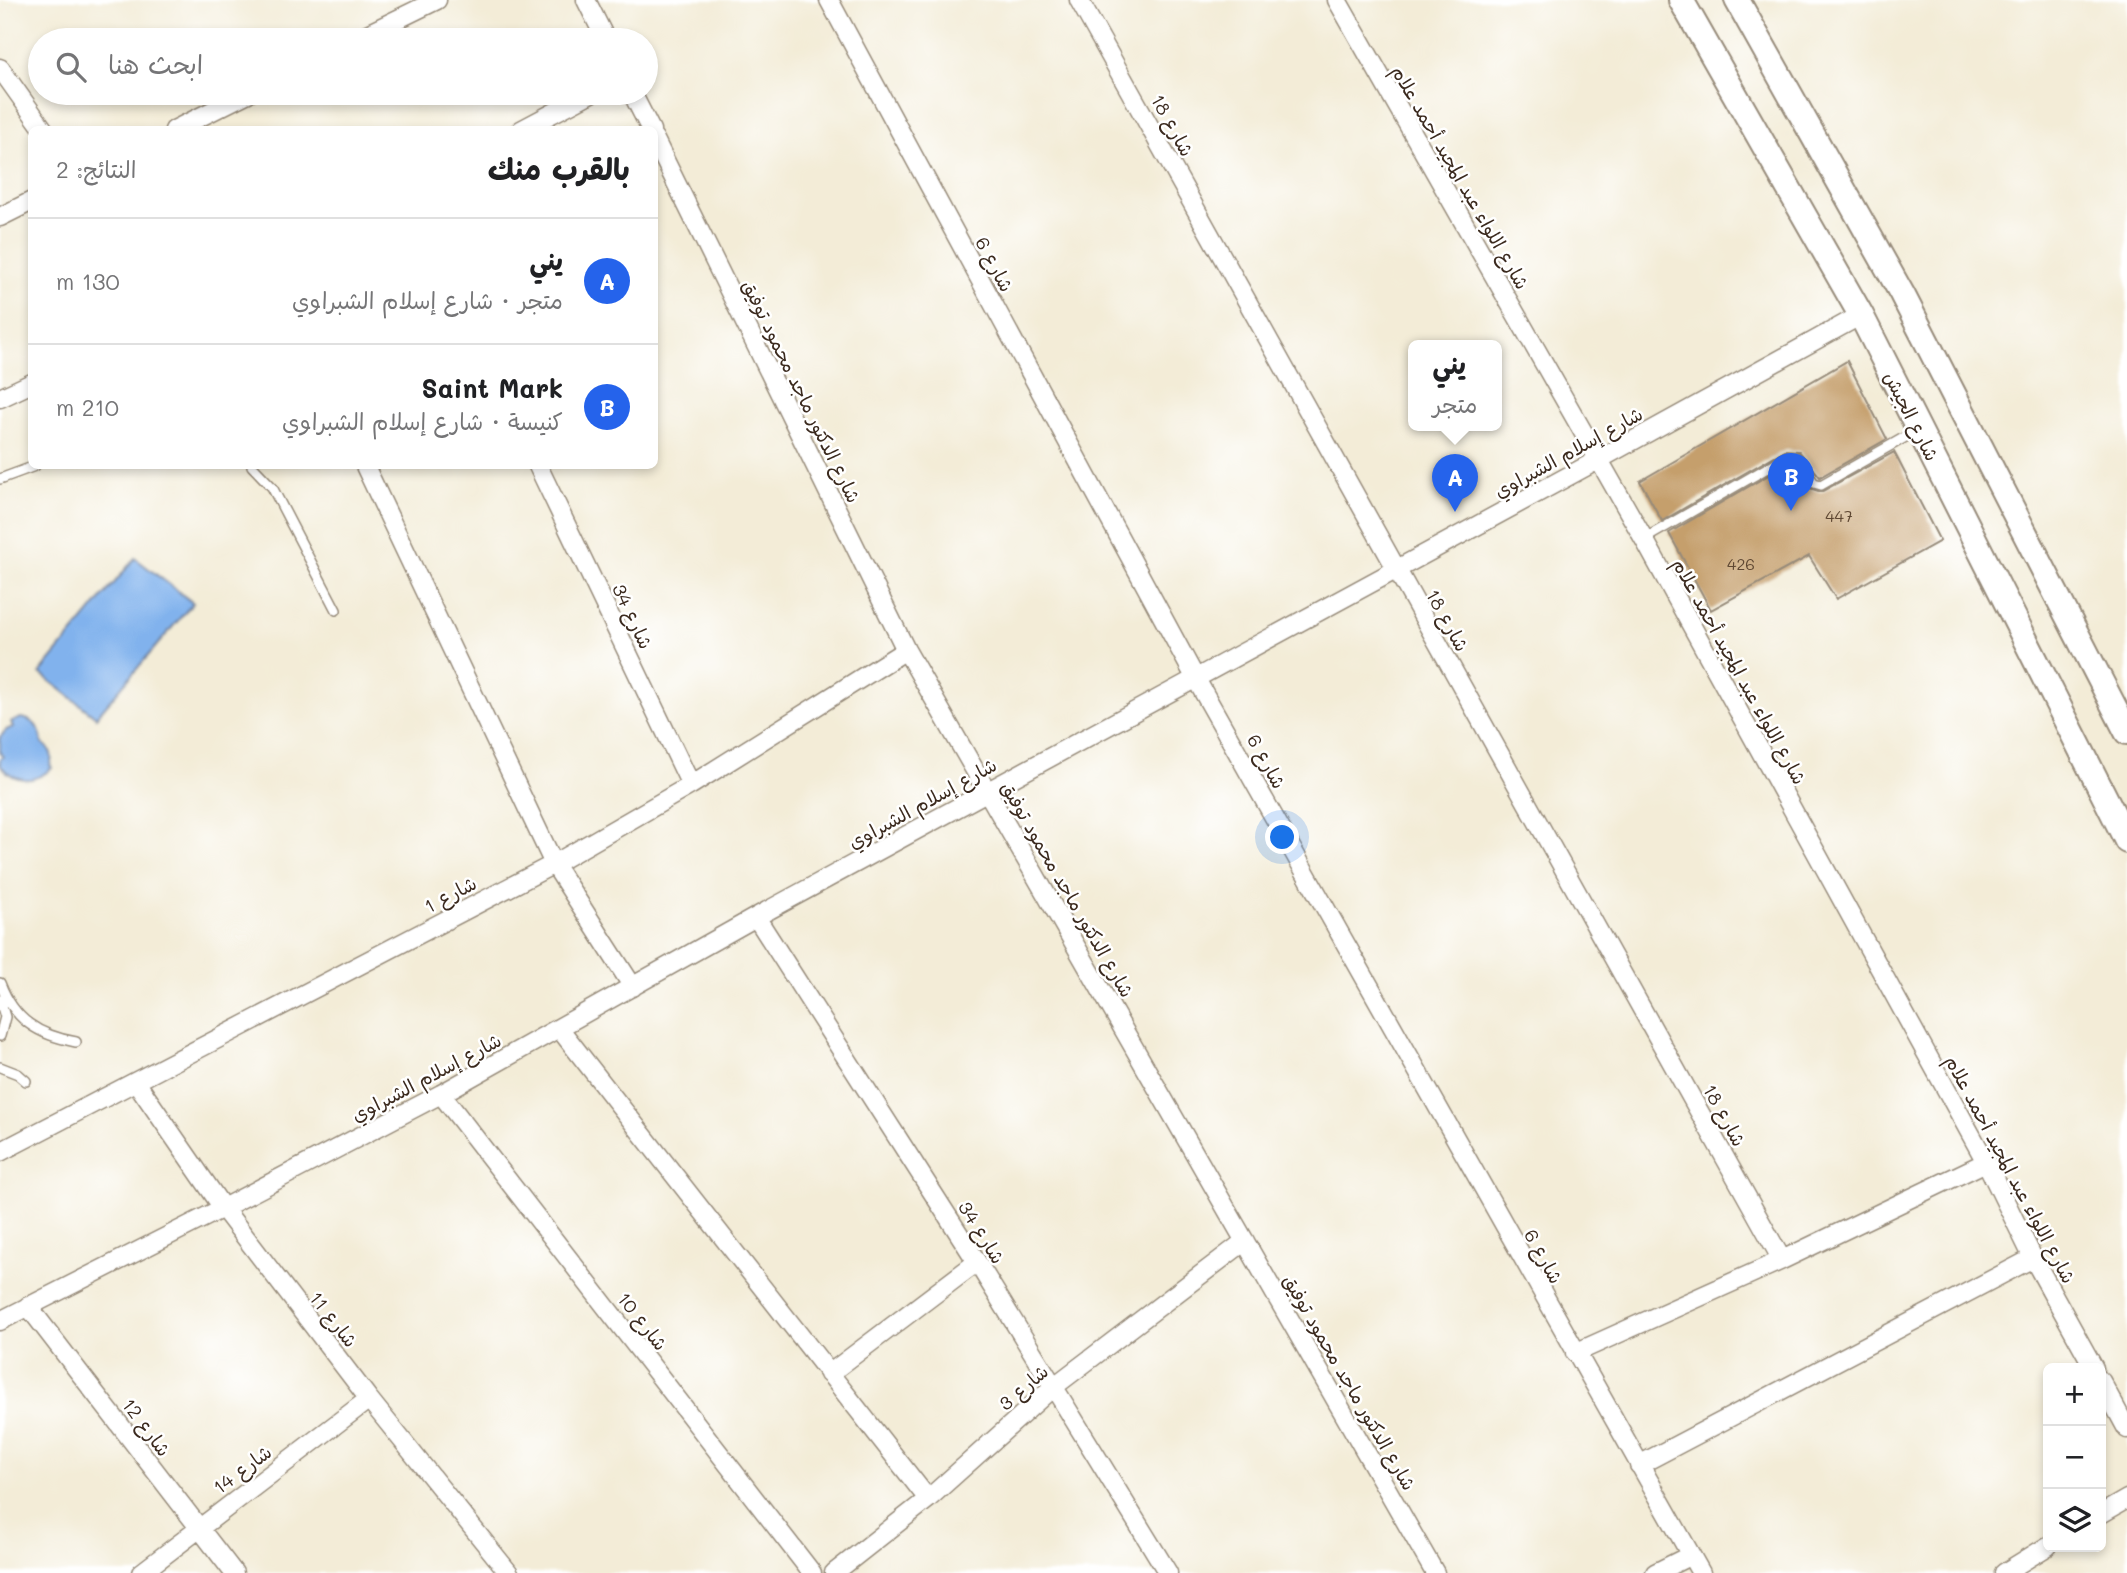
<!DOCTYPE html>
<html lang="ar">
<meta charset="utf-8">
<style>
:root{--surface:#fff;--page:#f6f6f6;--text:#202124;--muted:#757577;--line:#e0e0e0;--accent:#2563eb}
body{margin:0;font-family:Mali,"Playpen Sans Arabic",sans-serif;background:var(--page);color:var(--text);direction:rtl}
.controls{position:absolute;right:21px;bottom:21px;display:grid;overflow:hidden;border-radius:10px;box-shadow:0 4px 10px #0003}
.controls button{width:63px;height:63px;display:grid;place-items:center;padding:0;border:0;border-bottom:2px solid var(--line);background:var(--surface);color:var(--text);font:35px sans-serif}
.you{position:absolute;left:1283px;top:838px;width:24px;height:24px;margin:-18px;border:5px solid #fff;border-radius:50%;background:#1a73e8;box-shadow:0 0 0 10px #1a73e833}
.badge{display:grid;place-items:center;width:46px;height:46px;border-radius:50%;background:var(--accent);color:#fff;font-size:23px;font-weight:700}
.pin{position:absolute;translate:-50% -58px;filter:drop-shadow(0 2px 4px #0008)}
.pin::after{content:'';position:absolute;top:37px;width:24px;height:21px;background:inherit;clip-path:polygon(0 0,100% 0,50% 100%)}
.popup{position:absolute;left:1408px;top:340px;width:94px;height:91px;box-sizing:border-box;display:grid;place-content:center;border-radius:10px;background:var(--surface);filter:drop-shadow(0 2px 5px #0005);font-size:23px;white-space:nowrap;color:var(--muted)}
.popup b{font-size:26px;color:var(--text)}
.popup::after{content:'';position:absolute;left:50%;top:100%;margin-left:-14px;border:14px solid transparent;border-top-color:var(--surface)}
.list{margin:0;padding:0;list-style:none}
h2{display:flex;justify-content:space-between;align-items:center;height:91px;margin:0;padding:0 28px;font-size:30px}
h2 small{font-size:23px;font-weight:400;color:var(--muted)}
.list li{display:grid;grid-template-columns:46px 1fr auto;gap:21px;align-items:center;box-sizing:border-box;height:126px;padding:0 28px;border-top:2px solid var(--line)}
.list b{display:block;font-size:26px;white-space:nowrap}
.list p{margin:0;font-size:23px;white-space:nowrap;color:var(--muted)}
.list em{font-size:23px;font-style:normal;color:var(--muted)}
.icon{flex:none;width:38px;height:38px;fill:none;stroke:currentColor;stroke-width:2;stroke-linecap:round;stroke-linejoin:round}
.map{position:relative;flex:none;width:2127px;height:1573px;overflow:hidden;direction:ltr}
.search{position:absolute;background:var(--surface);box-shadow:0 4px 10px #0003;left:28px;top:28px;width:630px;height:77px;display:flex;align-items:center;gap:18px;box-sizing:border-box;padding:0 24px;border-radius:38px;color:var(--muted);font-size:26px}
.panel{position:absolute;background:var(--surface);box-shadow:0 4px 10px #0003;left:28px;top:126px;width:630px;height:343px;border-radius:10px;direction:rtl}
.map>svg:first-child{display:block}
</style>
<div class="map">
<svg width="2127" height="1573" viewBox="0 0 2127 1573">
<rect width="100%" height="100%" fill="#fff"/>
<filter id="ink" filterUnits="userSpaceOnUse"><feTurbulence type="fractalNoise" baseFrequency=".0143" numOctaves="2"/><feDisplacementMap in="SourceGraphic" scale="14" xChannelSelector="R" yChannelSelector="G"/><feConvolveMatrix kernelMatrix="1 2 1 2 8 2 1 2 1" color-interpolation-filters="sRGB"/></filter>
<filter id="wash" filterUnits="userSpaceOnUse"><feTurbulence type="fractalNoise" baseFrequency=".00686" numOctaves="4" result="noise"/><feDisplacementMap in="SourceGraphic" scale="28" xChannelSelector="R" yChannelSelector="G"/><feGaussianBlur stdDeviation="1.57" result="paint"/><feColorMatrix in="noise" values="0 0 0 0 0 0 0 0 0 0 0 0 0 0 0 0 0 1.4 0 .05"/><feComposite in="paint" operator="in"/></filter>
<g filter="url(#wash)">
<rect width="100%" height="100%" fill="#f3ecd7"/>
<path fill="#81b2ed" stroke="#5e6e86" stroke-width="2" d="M135 558 193 603 96 717 40 673Z
M21 718C36 720 41 730 42 743 50 748 54 755 50 765L52 768C35 783 16 784 0 765V759L3 757 0 753V737L6 730 13 727 11 722Z"/>
<g id="blocks">
<path fill="#c59f6c" d="M1847 361 1887 439 1820 477 1799 451 1785 450 1662 521 1640 481Z
M1894 452 1940 541 1836 599 1809 556 1711 610 1669 533 1789 463 1809 488 1821 492Z"/>
</g>
</g>
<g filter="url(#ink)">
<use href="#blocks" fill-opacity="0" stroke="#978b7a" stroke-width="2"/>
<g fill="none" stroke-linecap="round" stroke-linejoin="round">
<g stroke="#978b7a" stroke-width="12">
<path id="lane" d="M252 466 272 487 336 610
M0 479 35 466
M1644 539 1788 456 1795 457 1814 483 1821 485 1916 431
M0 983C14 1020 38 1035 76 1042
M0 1000 5 1017 0 1036
M0 1067 18 1074 26 1081"/>
</g>
<g stroke="#978b7a" stroke-width="21">
<path id="street" d="M586 0 606 40
M829 0 1196 679 1701 1573
M1079 0 1782 1260
M1337 0 1644 539 1986 1162 2033 1258 2094 1368
M355 40 437 0
M0 68 44 130
M632 93 651 130
M174 130 248 93
M521 130 591 93
M654 138 906 650 1435 1573
M0 217 32 201
M0 398 32 383
M365 466 554 864 633 987
M538 466 691 785
M756 917 977 1262 1168 1573
M559 1028 928 1499
M136 1082 223 1208 369 1399 509 1573
M441 1094 812 1573
M0 1152 554 864 691 785 906 650
M28 1306 234 1573
M0 1321 223 1208 441 1094 756 917 1598 460 1861 315
M1575 1353 1782 1260 1986 1162
M829 1374 977 1262
M2101 1381 2127 1429
M1639 1465 2033 1258
M2101 1514 2127 1499
M141 1573 369 1399
M834 1573 928 1499 1052 1388 1245 1241
M1655 1573 1691 1555
M2004 1573 2048 1546"/>
</g>
<g stroke="#978b7a" stroke-width="28">
<path id="secondary" d="M1681 0 1861 315 2127 841
M1737 0 1902 294 2127 732"/>
</g>
<use href="#lane" stroke="#fff" stroke-width="9"/>
<use href="#street" stroke="#fff" stroke-width="18"/>
<use href="#secondary" stroke="#fff" stroke-width="24"/>
</g>
</g>
<g text-anchor="middle" dominant-baseline="central" stroke-width="5" stroke-linejoin="round" paint-order="stroke">
<g font-size="16" fill="#5e4732">
<text x="1839" y="515">447</text>
<text x="1741" y="563">426</text>
</g>
<g font-size="19" fill="#3b2a1e" stroke="#fff">
<text transform="translate(1173 125) rotate(61)">شارع 18</text>
<text transform="translate(1461 177) rotate(60)">شارع اللواء عبد المجيد أحمد علام</text>
<text transform="translate(995 264) rotate(62)">شارع 6</text>
<text transform="translate(802 391) rotate(64)">شارع الدكتور ماجد محمود توفيق</text>
<text transform="translate(1912 416) rotate(63)">شارع الجيش</text>
<text transform="translate(1568 452) rotate(-29)">شارع إسلام الشبراوي</text>
<text transform="translate(633 616) rotate(65)">شارع 34</text>
<text transform="translate(1448 620) rotate(61)">شارع 18</text>
<text transform="translate(1740 671) rotate(61)">شارع اللواء عبد المجيد أحمد علام</text>
<text transform="translate(1267 761) rotate(61)">شارع 6</text>
<text transform="translate(922 803) rotate(-29)">شارع إسلام الشبراوي</text>
<text transform="translate(1068 889) rotate(60)">شارع الدكتور ماجد محمود توفيق</text>
<text transform="translate(450 894) rotate(-28)">شارع 1</text>
<text transform="translate(426 1077) rotate(-28)">شارع إسلام الشبراوي</text>
<text transform="translate(1725 1115) rotate(61)">شارع 18</text>
<text transform="translate(2011 1169) rotate(62)">شارع اللواء عبد المجيد أحمد علام</text>
<text transform="translate(982 1232) rotate(58)">شارع 34</text>
<text transform="translate(1544 1256) rotate(61)">شارع 6</text>
<text transform="translate(334 1319) rotate(52)">شارع 11</text>
<text transform="translate(643 1321) rotate(52)">شارع 10</text>
<text transform="translate(1350 1382) rotate(60)">شارع الدكتور ماجد محمود توفيق</text>
<text transform="translate(1023 1387) rotate(-41)">شارع 3</text>
<text transform="translate(147 1427) rotate(53)">شارع 12</text>
<text transform="translate(242 1469) rotate(-37)">شارع 14</text>
</g>
</g>
</svg>
<div class="controls">
<button>+</button>
<button>−</button>
<button><svg class="icon" aria-label="layers" viewBox="0 0 24 24"><path d="M12 4l9 5-9 5-9-5zM3 14l9 5 9-5"/></svg></button>
</div>
<div class="you"></div>
<div class="pin badge" style="left:1455px;top:512px">A</div>
<div class="popup"><b>يني</b>متجر</div>
<div class="pin badge" style="left:1791px;top:511px">B</div>
<div class="search"><svg class="icon" aria-label="search" viewBox="0 0 24 24"><circle cx="10" cy="10" r="6"/><path d="M15 15l6 6"/></svg>ابحث هنا</div>
<section class="panel">
<h2>بالقرب منك<small>النتائج: 2</small></h2>
<ul class="list">
<li><span class="badge">A</span><div><b>يني</b><p>متجر · شارع إسلام الشبراوي</p></div><em>130 m</em></li>
<li><span class="badge">B</span><div><b>Saint Mark</b><p>كنيسة · شارع إسلام الشبراوي</p></div><em>210 m</em></li>
</ul>
</section>
</div>
